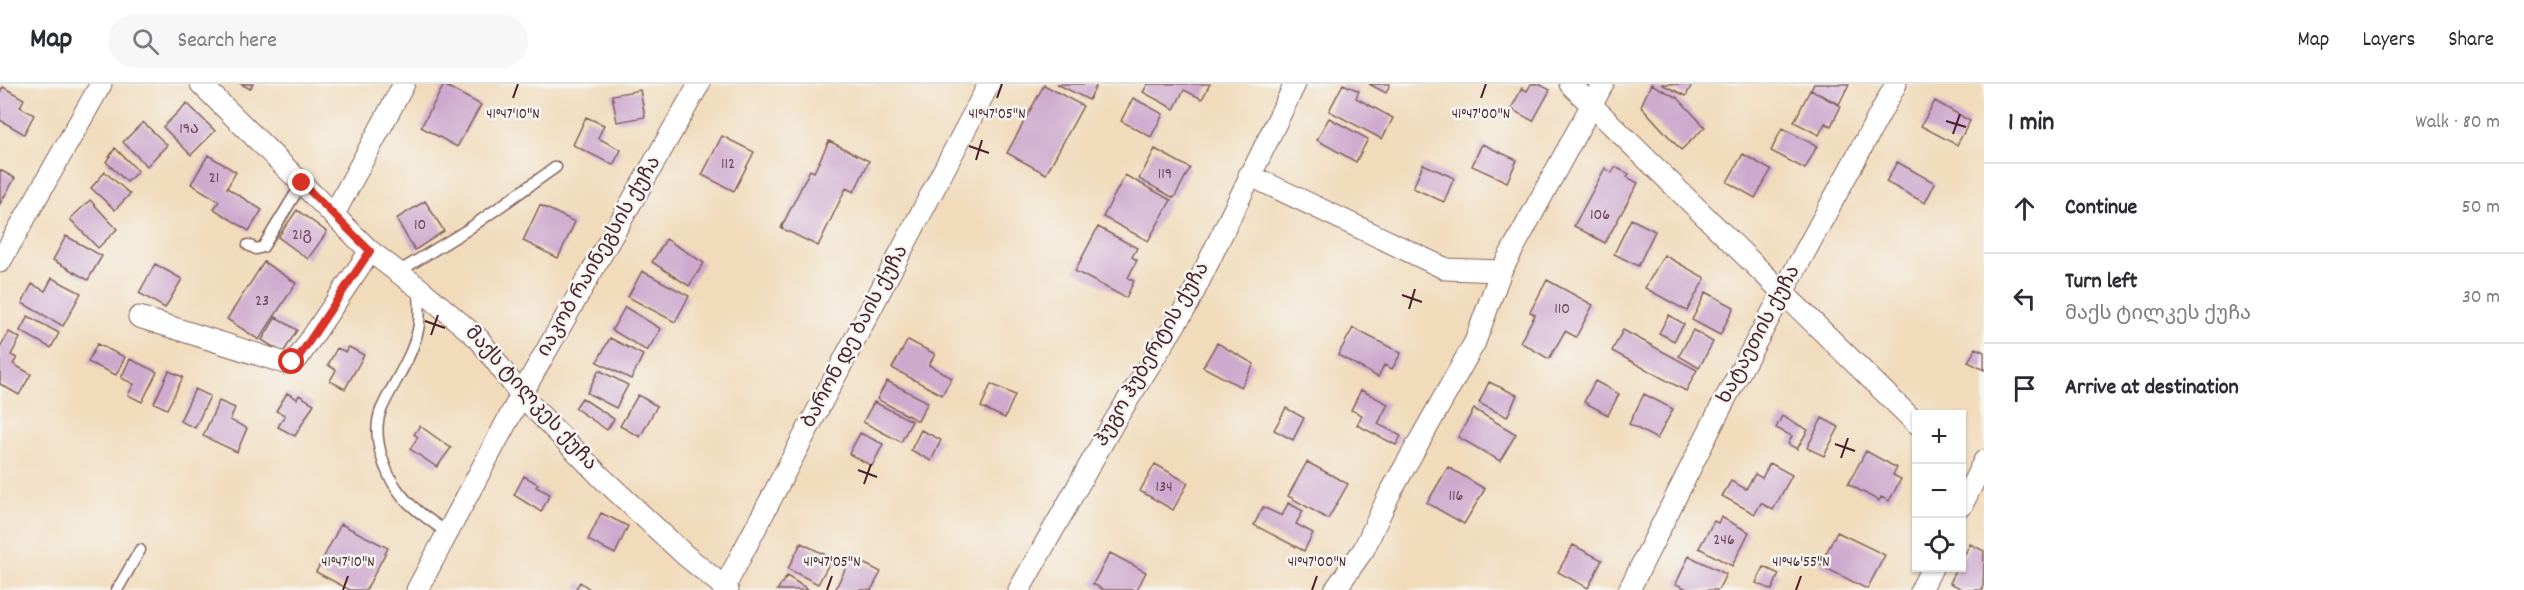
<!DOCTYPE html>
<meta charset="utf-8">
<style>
:root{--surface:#fff;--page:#f7f7f7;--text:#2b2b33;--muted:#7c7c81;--line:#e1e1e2}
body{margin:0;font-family:Dekko,"Noto Sans Georgian",sans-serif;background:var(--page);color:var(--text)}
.controls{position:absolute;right:18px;bottom:18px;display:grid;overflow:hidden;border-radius:0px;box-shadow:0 2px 4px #0004}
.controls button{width:54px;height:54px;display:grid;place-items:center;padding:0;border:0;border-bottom:2px solid var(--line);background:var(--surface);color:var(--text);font:30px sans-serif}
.stop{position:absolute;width:18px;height:18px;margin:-14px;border:4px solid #d93025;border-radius:50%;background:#fff}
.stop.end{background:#d93025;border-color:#fff;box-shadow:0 2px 6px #0008}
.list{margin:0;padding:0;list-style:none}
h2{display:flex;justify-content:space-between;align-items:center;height:78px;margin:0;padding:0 24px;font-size:26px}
h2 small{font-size:20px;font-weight:400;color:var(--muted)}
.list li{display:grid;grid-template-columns:39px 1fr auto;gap:18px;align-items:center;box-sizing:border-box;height:90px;padding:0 24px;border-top:2px solid var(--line)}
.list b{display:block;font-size:22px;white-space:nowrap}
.list p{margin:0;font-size:20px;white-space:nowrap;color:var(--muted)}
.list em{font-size:20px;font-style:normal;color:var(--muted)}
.icon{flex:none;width:33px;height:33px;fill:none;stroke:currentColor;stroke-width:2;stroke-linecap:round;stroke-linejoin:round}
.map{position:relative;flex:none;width:1984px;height:506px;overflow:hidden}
header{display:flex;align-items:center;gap:36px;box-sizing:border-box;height:84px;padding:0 30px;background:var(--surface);border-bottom:2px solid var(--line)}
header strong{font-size:28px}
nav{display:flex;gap:33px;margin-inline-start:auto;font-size:21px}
.search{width:420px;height:54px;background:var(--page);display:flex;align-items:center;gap:15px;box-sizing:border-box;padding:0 21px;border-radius:33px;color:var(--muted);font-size:22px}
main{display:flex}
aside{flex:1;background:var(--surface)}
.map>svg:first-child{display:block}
</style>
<header>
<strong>Map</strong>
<div class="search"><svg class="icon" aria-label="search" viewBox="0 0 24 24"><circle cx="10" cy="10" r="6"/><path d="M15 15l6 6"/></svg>Search here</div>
<nav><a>Map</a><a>Layers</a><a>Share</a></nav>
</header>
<main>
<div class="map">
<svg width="1984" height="506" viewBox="0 0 1984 506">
<rect width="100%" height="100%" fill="#f6f6f2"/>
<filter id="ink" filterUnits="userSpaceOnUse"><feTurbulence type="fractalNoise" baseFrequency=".0167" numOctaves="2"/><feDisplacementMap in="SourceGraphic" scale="12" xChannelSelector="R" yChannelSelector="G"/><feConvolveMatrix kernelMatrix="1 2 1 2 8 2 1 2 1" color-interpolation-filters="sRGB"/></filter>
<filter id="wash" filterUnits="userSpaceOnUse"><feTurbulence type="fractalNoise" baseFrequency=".008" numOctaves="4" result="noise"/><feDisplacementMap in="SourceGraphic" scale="24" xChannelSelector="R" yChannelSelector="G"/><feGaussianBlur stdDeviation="1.35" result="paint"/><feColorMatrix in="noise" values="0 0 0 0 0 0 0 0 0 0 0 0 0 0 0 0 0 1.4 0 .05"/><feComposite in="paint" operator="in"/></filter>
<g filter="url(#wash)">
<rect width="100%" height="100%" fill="#f1dbbb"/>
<g id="blocks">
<path fill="#cea9ce" d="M241 0H253L250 5Z
M1057 0H1097L1089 16Z
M1148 0H1210L1202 15 1184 6 1174 25 1143 8Z
M1343 0 1359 7 1356 14 1393 34 1382 55 1329 27Z
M1369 0H1390L1386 9Z
M1531 0H1539L1550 6 1533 37 1511 25 1522 4 1527 7Z
M1651 0 1678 14 1705 43 1681 66 1641 22Z
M1661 0H1692L1686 12Z
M1814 0H1849L1839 20 1811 6Z
M444 1 481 21 457 63 421 43Z
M1044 1 1083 22 1046 90 1007 69Z
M3 3 24 15 20 23 34 31 24 50 0 36V8Z
M640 6 645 33 617 38 612 11Z
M1810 6 1841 22 1831 42 1825 39 1819 51 1794 38Z
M1133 14 1163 30 1151 53 1121 37Z
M1935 17 1970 37 1957 61 1921 42Z
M187 19 215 47 191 71 163 43Z
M586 33 604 41 598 54 621 66 613 81 573 61Z
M1329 34 1368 55 1356 78 1317 56Z
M143 38 167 61 147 82 123 58Z
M1782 44 1817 62 1805 85 1771 67Z
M722 52 754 68 734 107 702 91Z
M829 57 869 77 854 108 846 104 818 162 781 144 810 86 814 88Z
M1482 60 1517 76 1507 98 1472 82Z
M115 64 138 87 127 98 106 78Z
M1155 65 1190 84 1174 114 1139 95Z
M1743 70 1771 86 1755 114 1727 98Z
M208 71 236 88 227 104 262 126 249 147 214 125 219 117 191 100Z
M1897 78 1935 99 1925 119 1886 98Z
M1423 80 1454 94 1444 118 1413 104Z
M1615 83 1629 90 1627 93 1638 99 1605 159 1574 142 1605 84 1612 89Z
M0 86 15 94 0 120Z
M105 88 130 110 115 126 91 104Z
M1125 91 1171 116 1148 157 1103 133Z
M90 116 117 145 98 164 70 135Z
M425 117 444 147 415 166 396 135Z
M540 121 575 138 558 174 523 157Z
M297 126 327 148 308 175 278 153Z
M1631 135 1655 147 1638 182 1614 170Z
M1098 143 1137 164 1132 173 1137 176 1128 194 1134 197 1126 214 1075 187Z
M66 152 102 172 88 196 53 176Z
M666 155 704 179 689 202 652 178Z
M1664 171 1705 194 1687 227 1645 204Z
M264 178 296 199 259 256 227 235Z
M155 180 182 195 165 224 139 209Z
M642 187 689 212 675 238 628 213Z
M52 194 81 209 63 242 22 219 32 200 45 207Z
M1547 196 1593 221 1576 253 1565 247 1549 275 1520 258 1535 231 1530 228Z
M1706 208 1734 223 1720 251 1692 236Z
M625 223 661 245 647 267 612 246Z
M1669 231 1684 240 1674 257 1659 249Z
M28 232 59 249 51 264 20 247Z
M276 233 297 246 283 269 262 256Z
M1353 244 1401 269 1392 285 1384 281 1378 293 1338 271Z
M1623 246 1697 286 1686 307 1612 267Z
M1693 246 1713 258 1699 284 1679 272Z
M9 248 20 254 11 271 17 274 13 280 31 290 19 311 0 300V264Z
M610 254 643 271 631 295 597 278Z
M908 256 935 270 929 281 952 294 942 311 892 284Z
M1217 259 1254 280 1241 303 1203 283Z
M97 260 125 273 116 291 88 278Z
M349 263 364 271 345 305 330 297 336 286 328 281 337 264 346 268Z
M1976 264 1984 268V286L1968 278Z
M130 275 157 288 142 318 128 311 134 300 121 294Z
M599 286 628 301 616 324 587 309Z
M169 287 183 293 167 325 154 319Z
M887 297 928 318 918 337 877 315Z
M1595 297 1619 310 1608 331 1584 318Z
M1489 298 1517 311 1507 333 1479 319Z
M991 300 1015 311 1005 334 981 323Z
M195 305 210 312 195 344 180 337Z
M1361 306 1388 320 1378 340 1401 352 1396 361 1357 341 1362 331 1351 326Z
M287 309 297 315 299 311 314 320 295 352 278 343 285 331 276 327Z
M1644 310 1673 325 1657 355 1629 340Z
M638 311 657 322 640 353 620 342Z
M582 314 614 335 607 346 575 324Z
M219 317 235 324 230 336 247 344 237 368 203 352Z
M874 318 912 337 901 358 863 338Z
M1286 324 1304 334 1293 356 1274 346Z
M1474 325 1516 350 1500 377 1458 353Z
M1782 332 1808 346 1797 365 1788 360 1792 352 1776 344Z
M1822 334 1839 343 1824 372 1807 364Z
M420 342 451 364 437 383 410 365 418 353 414 350Z
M921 346 941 356 931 377 911 366Z
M860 349 883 360 872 382 849 370Z
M1866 367 1897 384 1893 391 1901 395 1889 417 1881 413 1879 417 1848 400Z
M1307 378 1348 400 1328 435 1288 412Z
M1770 379 1792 391 1773 426 1761 419 1755 430 1722 412 1731 397 1746 405 1755 390 1762 394Z
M1155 380 1188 399 1173 426 1140 407Z
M1448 383 1485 405 1464 440 1427 419Z
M524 392 538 400 536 403 550 410 541 428 514 411Z
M1288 419 1303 427 1296 440 1313 449 1304 467 1254 441 1263 423 1282 432Z
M601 429 628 442 615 470 588 456Z
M1721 433 1749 448 1732 482 1699 464 1714 437 1718 439Z
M341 440 388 464 366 506H350L316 488Z
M1837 448 1885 471 1867 505 1820 481Z
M801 459 832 474 818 500 788 485Z
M1970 460 1984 467 1983 506H1964L1950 499 1957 484H1962V476Z
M1573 461 1602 476 1588 504 1558 488Z
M1110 469 1146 488 1137 506H1104L1093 500Z
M1689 472 1726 490 1718 506H1689L1676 500Z
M851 473 881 488 871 506H835Z
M1764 483 1779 490 1772 506 1756 499Z
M787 492 809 506H777Z
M580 498 591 506H575Z"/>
</g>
</g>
<g filter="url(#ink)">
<use href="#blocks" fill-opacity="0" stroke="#84615d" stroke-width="1.5"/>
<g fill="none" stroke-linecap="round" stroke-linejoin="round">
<g stroke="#84615d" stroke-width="13">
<path id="service" d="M248 161 256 165 263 163 302 99
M398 188 467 146 556 83
M419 205C419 218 421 233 418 246 411 276 393 299 381 326 371 351 384 389 400 409 412 425 430 436 446 448
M117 506 140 466"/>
</g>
<g stroke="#84615d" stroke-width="23">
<path id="minor" d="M201 0 370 167 419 204 479 255 521 311 600 392 686 472 728 506
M1570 0 1916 339
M1249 91 1446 185 1501 187
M334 130 404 0
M0 178 101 0
M139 233 285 279 298 274 370 167
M1962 421 1984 377
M417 506 521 311 699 0
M723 506 989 0
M1019 506 1114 338 1188 220 1295 0
M1335 506 1364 465 1389 411 1475 258 1501 187 1603 0
M1629 506 1724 317 1896 0
M1921 506 1932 484"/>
</g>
<use href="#service" stroke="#fff" stroke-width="10"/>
<use href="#minor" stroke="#fff" stroke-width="21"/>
</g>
</g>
<g fill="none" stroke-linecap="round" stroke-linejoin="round" filter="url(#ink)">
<path stroke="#d93025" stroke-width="8" d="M292 278 298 274 370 167 302 99"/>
</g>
<path fill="none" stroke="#4a1f2b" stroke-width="2" d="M513 14 518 0M997 14 1002 0M1481 14 1486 0M1946 37 1966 43M1953 50 1960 30M969 62 989 69M976 76 982 56M1402 211 1422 218M1409 225 1415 205M425 237 445 244M431 251 438 231M1835 360 1855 367M1841 374 1848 354M858 386 877 393M864 400 871 380M343 506 348 492M827 506 832 492M1312 506 1317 492M1796 506 1801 492"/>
<g text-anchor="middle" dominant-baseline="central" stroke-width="5" stroke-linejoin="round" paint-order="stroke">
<g font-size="16" fill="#6b4254">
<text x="189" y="45">19ა</text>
<text x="728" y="80">112</text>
<text x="1165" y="90">119</text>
<text x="214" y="94">21</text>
<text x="1600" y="131">106</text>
<text x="420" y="141">10</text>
<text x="302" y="151">21გ</text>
<text x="262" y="217">23</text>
<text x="1562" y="225">110</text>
<text x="1164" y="403">134</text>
<text x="1456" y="412">116</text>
<text x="1724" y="456">246</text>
</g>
<g font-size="20" fill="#4a1f2b" stroke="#f6f6f2">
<text transform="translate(600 173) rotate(-60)">იაკობ რაინეგსის ქუჩა</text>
<text transform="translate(1760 251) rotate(-62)">ხატაეთის ქუჩა</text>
<text transform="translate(856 253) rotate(-62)">ბარონ დე ბაის ქუჩა</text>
<text transform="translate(1153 271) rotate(-60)">ჰუგო ჰუბერტის ქუჩა</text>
<text transform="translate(530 315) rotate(48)">მაქს ტილკეს ქუჩა</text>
</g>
</g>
<g font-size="15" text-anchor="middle" fill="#4a1f2b" stroke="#f6f6f2" stroke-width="5" stroke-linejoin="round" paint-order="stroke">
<text x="513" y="34">41°47'10"N</text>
<text x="997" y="34">41°47'05"N</text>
<text x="1481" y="34">41°47'00"N</text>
<text x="348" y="482">41°47'10"N</text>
<text x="832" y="482">41°47'05"N</text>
<text x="1317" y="482">41°47'00"N</text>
<text x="1801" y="482">41°46'55"N</text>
</g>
</svg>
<div class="controls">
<button>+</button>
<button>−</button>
<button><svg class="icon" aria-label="locate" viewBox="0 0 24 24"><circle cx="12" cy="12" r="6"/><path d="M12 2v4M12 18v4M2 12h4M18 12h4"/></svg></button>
</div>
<div class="stop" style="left:292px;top:278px"></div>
<div class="stop end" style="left:302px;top:99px"></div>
</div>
<aside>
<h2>1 min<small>Walk · 80 m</small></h2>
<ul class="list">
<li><svg class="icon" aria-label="ahead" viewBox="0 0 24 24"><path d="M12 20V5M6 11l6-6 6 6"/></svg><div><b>Continue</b></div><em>50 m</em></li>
<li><svg class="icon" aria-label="left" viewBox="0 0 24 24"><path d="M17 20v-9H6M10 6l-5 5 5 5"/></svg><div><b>Turn left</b><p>მაქს ტილკეს ქუჩა</p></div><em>30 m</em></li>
<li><svg class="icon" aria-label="arrive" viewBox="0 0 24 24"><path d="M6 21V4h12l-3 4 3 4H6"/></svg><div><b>Arrive at destination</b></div></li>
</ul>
</aside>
</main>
